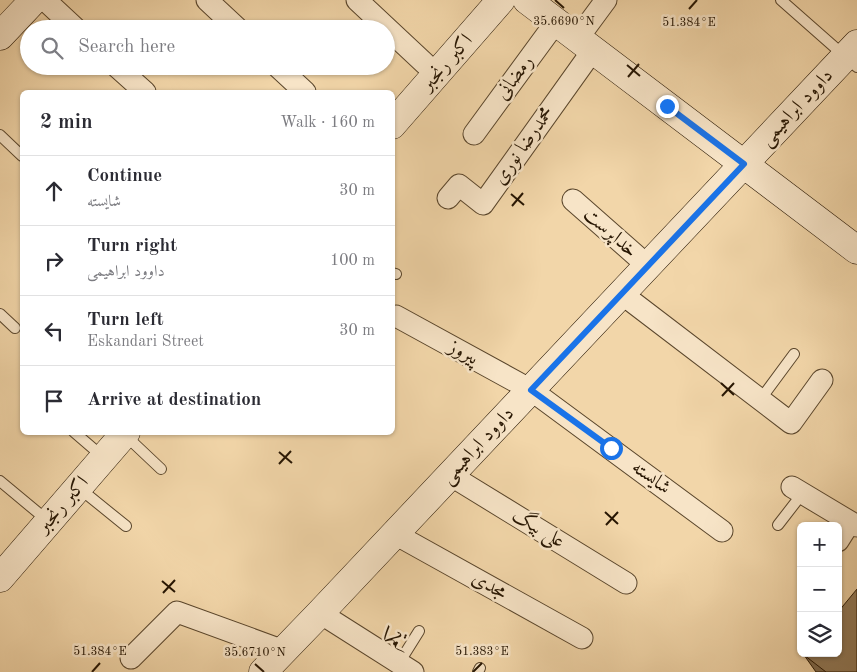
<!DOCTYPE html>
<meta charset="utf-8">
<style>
:root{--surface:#fff;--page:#f7f7f7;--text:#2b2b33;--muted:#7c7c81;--line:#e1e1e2}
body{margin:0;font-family:"Old Standard TT",Amiri,serif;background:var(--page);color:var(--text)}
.controls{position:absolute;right:15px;bottom:15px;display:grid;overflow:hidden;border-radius:8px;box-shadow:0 1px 4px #0004}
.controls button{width:45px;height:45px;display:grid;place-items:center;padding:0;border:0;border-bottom:1px solid var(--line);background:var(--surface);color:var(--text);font:25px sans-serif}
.stop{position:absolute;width:15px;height:15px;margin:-11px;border:4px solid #1a73e8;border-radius:50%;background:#fff}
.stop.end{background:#1a73e8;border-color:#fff;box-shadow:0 1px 5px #0008}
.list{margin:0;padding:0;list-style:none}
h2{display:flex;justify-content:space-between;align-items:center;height:65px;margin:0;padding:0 20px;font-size:21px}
h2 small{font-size:16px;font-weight:400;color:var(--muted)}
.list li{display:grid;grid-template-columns:32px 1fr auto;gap:15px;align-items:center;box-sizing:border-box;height:70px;padding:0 20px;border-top:1px solid var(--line)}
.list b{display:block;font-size:19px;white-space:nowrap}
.list p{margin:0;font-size:16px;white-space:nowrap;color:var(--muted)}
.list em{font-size:16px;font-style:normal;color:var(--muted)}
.icon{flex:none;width:28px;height:28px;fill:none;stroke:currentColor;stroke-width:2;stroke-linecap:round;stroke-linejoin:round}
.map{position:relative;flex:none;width:857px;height:672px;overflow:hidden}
.search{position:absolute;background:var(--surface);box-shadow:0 1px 4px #0004;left:20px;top:20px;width:375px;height:55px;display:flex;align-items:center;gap:12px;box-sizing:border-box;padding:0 18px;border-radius:28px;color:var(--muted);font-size:19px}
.panel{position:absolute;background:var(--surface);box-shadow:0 1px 4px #0004;left:20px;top:90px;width:375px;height:345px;border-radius:8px}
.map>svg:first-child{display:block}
</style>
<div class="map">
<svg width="857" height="672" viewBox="0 0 857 672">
<rect width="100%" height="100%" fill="#f2d6a9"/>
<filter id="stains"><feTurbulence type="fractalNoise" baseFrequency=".004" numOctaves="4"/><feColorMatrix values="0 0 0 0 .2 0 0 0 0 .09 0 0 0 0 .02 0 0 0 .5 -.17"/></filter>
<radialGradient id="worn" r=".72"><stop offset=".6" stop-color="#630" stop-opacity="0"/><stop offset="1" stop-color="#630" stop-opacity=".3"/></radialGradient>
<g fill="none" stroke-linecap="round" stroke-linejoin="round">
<g stroke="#5a462c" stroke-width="12">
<path id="lane" d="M781 0 857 67
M0 135 22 156
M392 273 396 274
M0 314 15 328
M760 400 794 354
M74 432 103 457
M125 435 161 469
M0 481 48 521
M79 488 126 526
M778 525 802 494
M399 663 419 631
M478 672 480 668"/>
</g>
<g stroke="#5a462c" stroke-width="23">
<path id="street" d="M45 0 76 29
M207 0 238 29
M357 0 436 74
M578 38 606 0
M116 66 145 92
M277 66 305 92
M474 134 556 22
M448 198 459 185 483 204 593 50
M573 200 648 266
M622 294 791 423 822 380
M396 316 531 390 722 531
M450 475 626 583
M792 487 857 526
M395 534 582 638
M838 541 850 522
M320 613 413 672
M131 658 177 612 284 651"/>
</g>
<g stroke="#271603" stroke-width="29">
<path id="secondary" d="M527 0 857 250
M0 36 34 0
M392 125 501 0
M0 578 126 432
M263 672 320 613 857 44"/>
</g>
<use href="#lane" stroke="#f7e4c7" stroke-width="10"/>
<use href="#street" stroke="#f7e4c7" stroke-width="21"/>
<use href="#secondary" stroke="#f7e4c7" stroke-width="28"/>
</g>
<path fill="#7d694d" stroke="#271603" d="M804 655 857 672H816Z"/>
<path fill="#917a59" stroke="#271603" d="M857 589V672H826L804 655 806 653H838V612Z"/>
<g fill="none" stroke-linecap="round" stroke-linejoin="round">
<path stroke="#1a73e8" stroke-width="6" d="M611 448 531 390 744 164 667 106"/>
</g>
<path fill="none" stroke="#271603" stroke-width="2" d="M555 0 564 8M689 9 697 0M627 65 640 76M628 77 639 64M511 194 524 205M512 206 523 193M721 383 734 395M722 396 734 383M279 452 292 463M279 464 291 451M605 512 618 524M606 525 618 512M162 581 175 592M163 593 175 580M255 664 264 672M92 672 100 663M473 672 482 663"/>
<g text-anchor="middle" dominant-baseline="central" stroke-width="5" stroke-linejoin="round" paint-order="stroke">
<g font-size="20" fill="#271603" stroke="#f7e4c7">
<text transform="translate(447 63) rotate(-49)">اکبر رنجبر</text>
<text transform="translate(515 78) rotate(-54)">رمضانی</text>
<text transform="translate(797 108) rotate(-47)">داوود ابراهیمی</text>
<text transform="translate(524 146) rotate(-55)">محمدرضا نوری</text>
<text transform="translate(610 233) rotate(41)">خداپرست</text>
<text transform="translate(463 353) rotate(29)">پیروز</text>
<text transform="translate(478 446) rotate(-47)">داوود ابراهیمی</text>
<text transform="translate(651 478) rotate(36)">شایسته</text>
<text transform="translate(63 505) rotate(-49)">اکبر رنجبر</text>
<text transform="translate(538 529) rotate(31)">علی بیگ</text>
<text transform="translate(489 586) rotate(29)">مجدی</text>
<text transform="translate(394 638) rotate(-58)">یکم</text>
</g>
</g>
<g font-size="12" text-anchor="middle" fill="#271603" stroke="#f7e4c7" stroke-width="5" stroke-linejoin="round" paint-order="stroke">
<text x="564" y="25">35.6690°N</text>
<text x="689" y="26">51.384°E</text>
<text x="100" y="655">51.384°E</text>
<text x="482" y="655">51.383°E</text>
<text x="255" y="656">35.6710°N</text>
</g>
<rect width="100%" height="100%" filter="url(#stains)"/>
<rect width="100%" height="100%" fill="url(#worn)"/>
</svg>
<div class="controls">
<button>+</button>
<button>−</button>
<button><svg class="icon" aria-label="layers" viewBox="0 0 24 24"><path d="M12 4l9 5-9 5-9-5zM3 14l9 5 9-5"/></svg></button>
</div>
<div class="stop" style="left:611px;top:448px"></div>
<div class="stop end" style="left:667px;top:106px"></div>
<div class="search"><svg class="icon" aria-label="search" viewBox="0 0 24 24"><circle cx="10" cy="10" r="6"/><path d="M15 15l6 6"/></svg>Search here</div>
<section class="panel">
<h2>2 min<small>Walk · 160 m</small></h2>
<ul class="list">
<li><svg class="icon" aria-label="ahead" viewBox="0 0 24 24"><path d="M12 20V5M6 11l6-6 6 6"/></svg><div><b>Continue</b><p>شایسته</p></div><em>30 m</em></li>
<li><svg class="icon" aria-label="right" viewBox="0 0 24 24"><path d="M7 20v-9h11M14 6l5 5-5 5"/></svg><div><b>Turn right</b><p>داوود ابراهیمی</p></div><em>100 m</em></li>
<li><svg class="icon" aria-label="left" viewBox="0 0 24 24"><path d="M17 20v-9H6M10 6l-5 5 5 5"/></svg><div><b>Turn left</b><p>Eskandari Street</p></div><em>30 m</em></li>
<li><svg class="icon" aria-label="arrive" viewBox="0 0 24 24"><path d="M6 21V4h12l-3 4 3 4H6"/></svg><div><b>Arrive at destination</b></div></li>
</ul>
</section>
</div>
